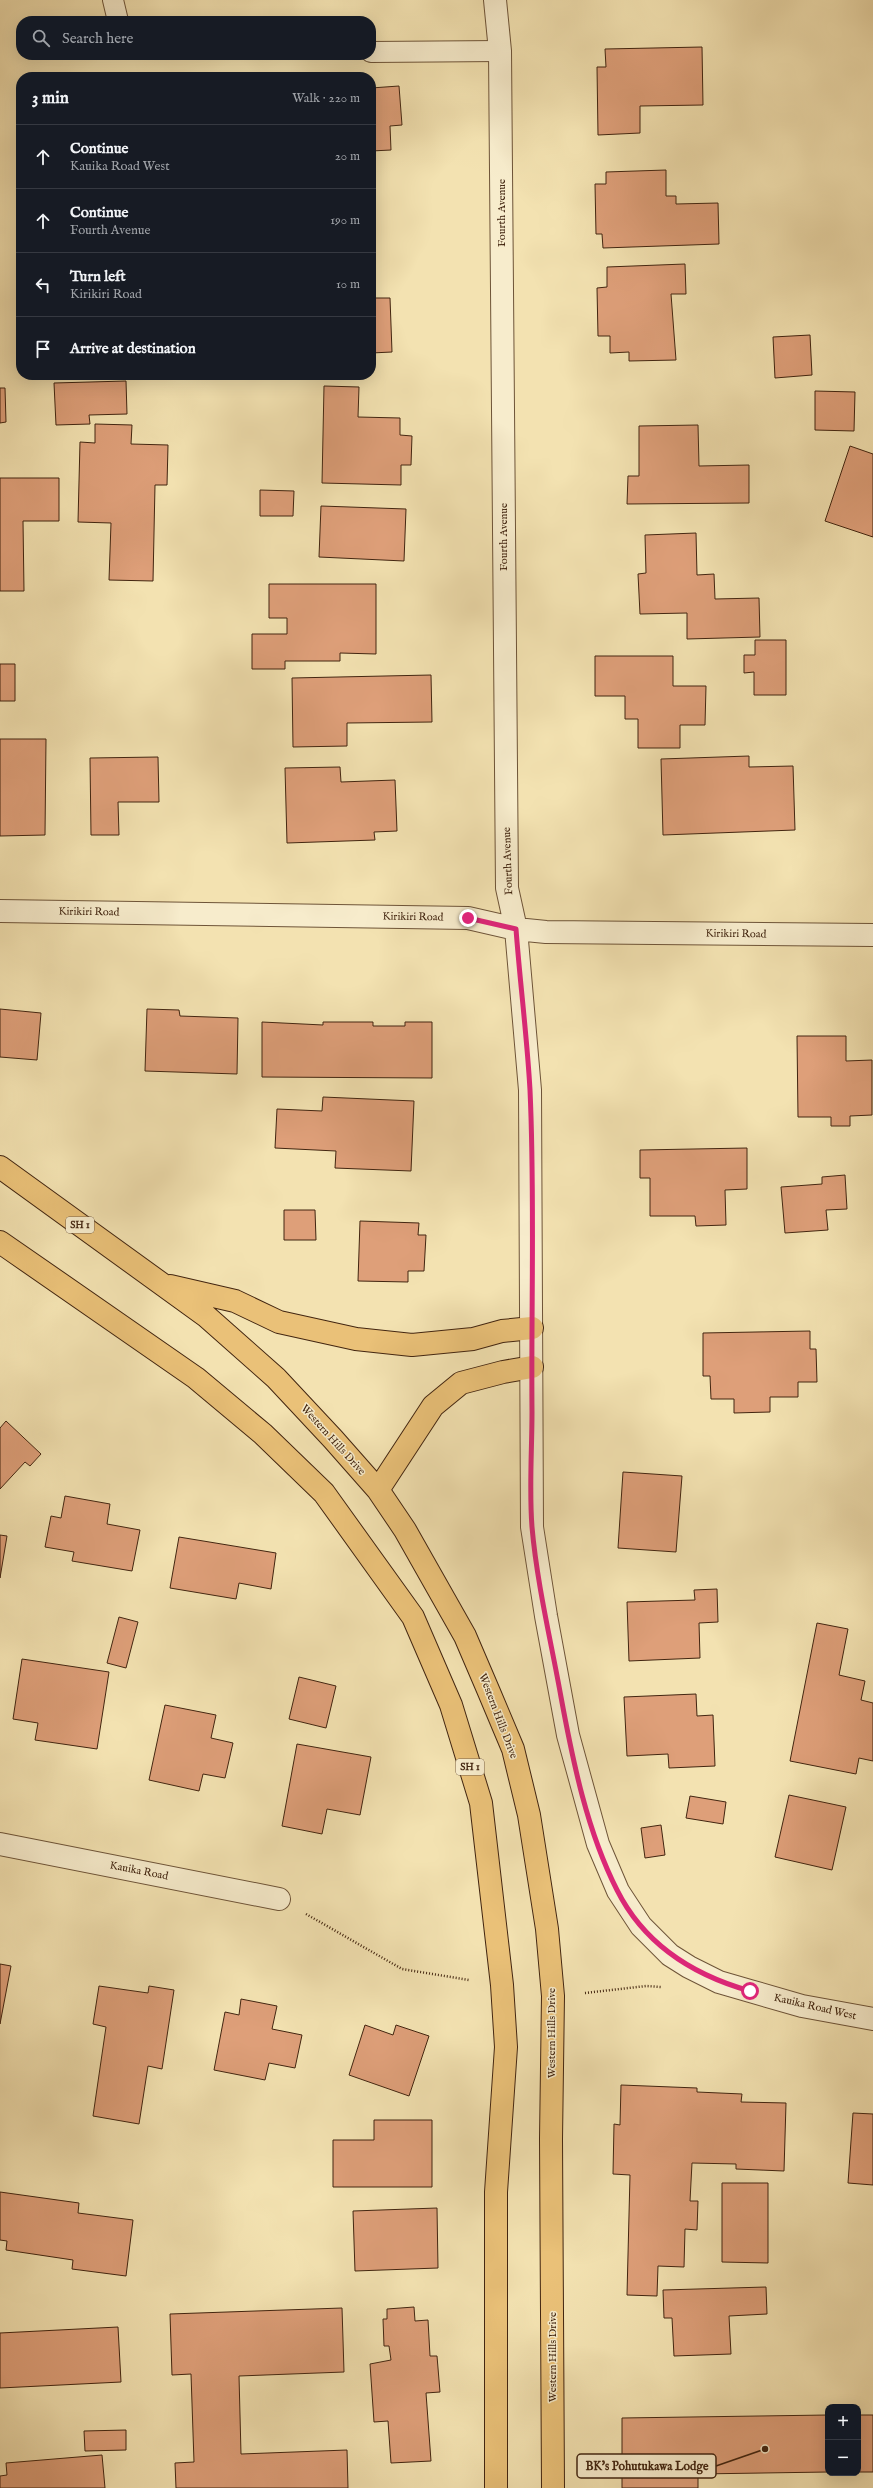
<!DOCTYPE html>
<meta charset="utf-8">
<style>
:root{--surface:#171b24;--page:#20242c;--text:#f1f3f6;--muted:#9ea1a6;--line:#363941}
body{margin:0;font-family:"IM FELL English",serif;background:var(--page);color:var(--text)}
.controls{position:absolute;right:12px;bottom:12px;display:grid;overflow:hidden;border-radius:8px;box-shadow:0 4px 16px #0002}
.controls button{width:36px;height:36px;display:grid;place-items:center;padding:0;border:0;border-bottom:1px solid var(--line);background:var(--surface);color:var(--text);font:20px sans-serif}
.stop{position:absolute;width:12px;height:12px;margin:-9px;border:3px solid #db2777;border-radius:50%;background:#fff}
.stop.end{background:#db2777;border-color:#fff;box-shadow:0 1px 4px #0008}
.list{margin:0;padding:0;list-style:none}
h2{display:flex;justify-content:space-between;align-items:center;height:52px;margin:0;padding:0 16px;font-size:17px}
h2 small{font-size:13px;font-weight:400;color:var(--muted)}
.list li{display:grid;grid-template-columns:26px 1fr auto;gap:12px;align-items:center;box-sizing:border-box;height:64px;padding:0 16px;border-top:1px solid var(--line)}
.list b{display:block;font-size:15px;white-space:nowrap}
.list p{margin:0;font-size:13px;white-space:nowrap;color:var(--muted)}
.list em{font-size:13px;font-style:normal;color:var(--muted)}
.icon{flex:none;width:22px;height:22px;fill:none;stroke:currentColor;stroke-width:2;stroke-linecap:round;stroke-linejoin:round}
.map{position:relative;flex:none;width:873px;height:2488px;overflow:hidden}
.search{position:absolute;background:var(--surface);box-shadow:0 4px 16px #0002;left:16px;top:16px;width:360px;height:44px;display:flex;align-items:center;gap:10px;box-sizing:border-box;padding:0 14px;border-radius:16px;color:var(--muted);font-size:15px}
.panel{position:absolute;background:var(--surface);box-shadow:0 4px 16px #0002;left:16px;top:72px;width:360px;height:308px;border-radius:16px}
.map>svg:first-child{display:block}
</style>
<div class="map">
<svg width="873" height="2488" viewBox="0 0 873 2488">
<rect width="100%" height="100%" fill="#f3e2b1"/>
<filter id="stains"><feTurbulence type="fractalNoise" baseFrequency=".005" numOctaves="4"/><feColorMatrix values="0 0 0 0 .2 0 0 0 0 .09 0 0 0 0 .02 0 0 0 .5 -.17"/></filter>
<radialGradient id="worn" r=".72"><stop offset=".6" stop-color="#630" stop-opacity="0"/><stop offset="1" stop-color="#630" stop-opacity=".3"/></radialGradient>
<path fill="#de9f79" stroke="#422510" d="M702 47 703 105 640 106V133L598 135 597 67H606L605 49Z
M399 86 402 125 390 126 391 150 371 151V88Z
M666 170V196H676V204L718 203 719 244 603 248 602 234H596L595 184H606V172Z
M685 264 686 294H671L676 360 629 361V352L610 353V336H598L597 288 607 287V267Z
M371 298H390L392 352 371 353Z
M810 335 812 375 775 378 773 337Z
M126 381 127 414 89 415 90 424 56 425 54 383Z
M324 386 359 387 358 417 400 418V435L412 436 411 465H401V485L322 483Z
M0 388H5L6 422 0 423Z
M815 391 855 392 854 431 815 430Z
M95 424 132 425 131 444 168 445 167 485H155L153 581 109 580 111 523 78 522 80 442 95 443Z
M698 425 699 466 749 465V503L627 504 628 476H639V426Z
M850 446 873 454V537L825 521Z
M0 478H59V521H23L24 591H0Z
M260 490 294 491 293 516H260Z
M321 506 406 509 404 561 319 557Z
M696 533 697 575 714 574 715 599 759 598 760 637 687 639V613L640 614 638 574 646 573 645 535Z
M269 584H376V654L340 653V661H285V669H252V634H287V618H269Z
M755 640H786V695H754V672L744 673V655H755Z
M595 656H673V686H706L705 725H680V748H638V719H625V696H595Z
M0 664H15V701H0Z
M431 675 432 722 347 723V746L293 747 292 678Z
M0 739H46L45 835 0 836Z
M749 756V767L793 766 795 830 663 835 661 759Z
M158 757 159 802H118L119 835H91L90 758Z
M340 767 341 782 395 780 397 831 374 832 375 840 287 843 285 768Z
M0 1009 41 1013 37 1060 0 1057Z
M147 1009 179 1010 180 1016 238 1018 237 1074 145 1071Z
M262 1022 323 1025V1022H373V1026H405V1022H432V1078L262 1077Z
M797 1036H846V1061L872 1060V1115L850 1116V1126H831V1117H798Z
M323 1097 414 1101 411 1171 335 1168 336 1151 275 1148 277 1109 322 1111Z
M747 1148V1189L725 1190 726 1225 696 1226 695 1216H650V1178H640V1150Z
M845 1175 847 1209 826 1210 828 1230 785 1233 781 1187 822 1184V1177Z
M284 1210H315L316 1240H284Z
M360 1221 419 1223 418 1235H426L424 1271H408V1282L358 1281Z
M810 1331V1349H816L817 1382H798V1397H770V1412L734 1413V1399H711L710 1376H703V1333Z
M6 1421 41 1454 30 1466 25 1462 0 1489V1428Z
M623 1472 682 1476 676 1552 618 1548Z
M65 1496 110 1504 107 1524 140 1530 132 1571 72 1561 74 1552 45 1547 51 1516 61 1518Z
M0 1535 7 1536 0 1578Z
M179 1537 276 1553 271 1589 239 1583 236 1599 170 1588Z
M717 1589 718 1622 699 1623 700 1658 629 1661 627 1602 695 1600 694 1590Z
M119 1617 138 1622 126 1668 107 1663Z
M817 1623 848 1629 839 1675 865 1681 861 1700 873 1703V1761L859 1758 856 1774 790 1761Z
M22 1659 109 1672 97 1749 35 1740 38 1723 13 1719Z
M299 1677 336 1686 326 1728 289 1719Z
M696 1694 697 1716 713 1715 715 1766 669 1768 668 1754 627 1756 624 1697Z
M165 1705 216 1715 211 1738 233 1743 225 1778 203 1774 199 1791 149 1780Z
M297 1744 371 1757 360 1815 327 1809 322 1834 282 1826Z
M789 1795 846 1807 832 1870 775 1857Z
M690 1796 726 1802 723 1824 686 1818Z
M661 1825 665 1855 645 1858 641 1828Z
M0 1964 11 1966 0 2024Z
M99 1986 148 1993 149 1986 174 1990 162 2069 148 2066 139 2124 93 2116 106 2027 93 2024Z
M241 1999 277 2006 272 2029 302 2035 295 2068 269 2063 265 2080 214 2070 225 2012 239 2015Z
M365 2025 393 2035 396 2025 429 2036 409 2096 349 2075Z
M621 2085 697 2088V2092L742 2094 741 2102 786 2103 784 2171 736 2169V2164L692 2163 690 2201H698L697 2230 685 2229 684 2267 658 2266 657 2296 627 2295 630 2175 613 2174 614 2124 620 2125Z
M853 2113 873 2114V2185L848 2183Z
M374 2120H432V2187H333V2140H374Z
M722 2183H768V2263L722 2262Z
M0 2192 79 2203 78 2213 133 2220 126 2276 72 2269 73 2260 6 2250 7 2241 0 2240Z
M437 2208 438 2268 355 2271 353 2211Z
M766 2287 767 2314 729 2316 731 2354 674 2356 672 2318H664L663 2290Z
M414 2307 415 2321 428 2320 430 2356H437L440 2392 426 2393 431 2461 391 2463 388 2421 374 2422 370 2364 391 2360 389 2346H384L383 2319H387V2309Z
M342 2308 344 2372 239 2376 241 2454 347 2450 348 2488H176L175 2463 194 2462 191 2374 172 2375 170 2314Z
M118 2327 121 2382 0 2388V2333Z
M828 2415V2472L698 2474V2488H622V2418Z
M858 2415H873V2472H858Z
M126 2430V2450L85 2451 84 2431Z
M102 2455 105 2488H0V2476L7 2475 6 2463Z"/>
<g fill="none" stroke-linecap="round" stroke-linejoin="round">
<g stroke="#6e5438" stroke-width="22">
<path id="lane" d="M113 0 118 21
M371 52 500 51"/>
</g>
<g stroke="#6e5438" stroke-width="24">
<path id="street" d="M495 0 500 51 507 888 516 929 530 1090 532 1527 546 1616 568 1735 598 1844 618 1891 641 1926 670 1955 689 1967 719 1982 750 1991 802 2006 873 2019
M0 911 468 918 516 929 546 932 873 935
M0 1844 279 1899"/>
</g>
<g stroke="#422510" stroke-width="24">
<path id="highway" d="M0 1167 206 1316 276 1378 333 1439 378 1490 405 1530 465 1636 489 1692 513 1749 529 1815 547 1929 553 1996 551 2139 553 2488
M0 1242 196 1378 263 1434 324 1493 413 1617 451 1705 481 1803 502 1985 506 2047 496 2192V2488
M170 1286 235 1301 279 1322 356 1339 412 1345 473 1339 502 1331 532 1328
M378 1490 433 1406 461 1383 503 1372 532 1367"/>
</g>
<path stroke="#422510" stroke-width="2.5" stroke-dasharray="1 2" stroke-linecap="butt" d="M306 1914 402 1969 469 1980
M585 1993 646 1986 661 1987"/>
<use href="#lane" stroke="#f7eccc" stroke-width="20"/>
<use href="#street" stroke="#f7eccc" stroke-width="22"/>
<use href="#highway" stroke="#eac178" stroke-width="22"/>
</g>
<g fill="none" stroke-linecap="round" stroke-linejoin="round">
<path stroke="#db2777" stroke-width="5" d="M468 918 516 929C520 983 527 1036 530 1090 535 1197 531 1305 532 1412 532 1450 529 1489 532 1527 537 1584 551 1641 561 1697 573 1762 587 1831 617 1890 644 1944 693 1975 750 1991"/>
</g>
<g text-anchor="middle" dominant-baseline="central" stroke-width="3" stroke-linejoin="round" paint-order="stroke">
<g fill="#f7eccc" stroke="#786148" stroke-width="1">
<rect x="66" y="1217" width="28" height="16" rx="3"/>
<rect x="456" y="1759" width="28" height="16" rx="3"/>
</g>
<g font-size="10" font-weight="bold" fill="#422510">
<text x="80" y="1225">SH 1</text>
<text x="470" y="1767">SH 1</text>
</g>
<g font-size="11" fill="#422510" stroke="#f7eccc">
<text transform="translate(502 213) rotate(-90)">Fourth Avenue</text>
<text transform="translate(504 537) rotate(-90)">Fourth Avenue</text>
<text transform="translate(508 861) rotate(-92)">Fourth Avenue</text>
<text transform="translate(89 912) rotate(1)">Kirikiri Road</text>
<text transform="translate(413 917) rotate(1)">Kirikiri Road</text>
<text transform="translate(736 934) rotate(1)">Kirikiri Road</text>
<text transform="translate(333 1440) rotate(48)">Western Hills Drive</text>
<text transform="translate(498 1716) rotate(69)">Western Hills Drive</text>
<text transform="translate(139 1871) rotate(11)">Kauika Road</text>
<text transform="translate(815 2007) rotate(13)">Kauika Road West</text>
<text transform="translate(552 2033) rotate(-90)">Western Hills Drive</text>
<text transform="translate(553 2357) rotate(-90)">Western Hills Drive</text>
</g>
</g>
<path fill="none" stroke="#422510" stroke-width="1.5" d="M765 2449L716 2466"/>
<circle fill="#422510" stroke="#f7eccc" stroke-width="1.5" cx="765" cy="2449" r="4"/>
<rect fill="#f7eccc" stroke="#422510" stroke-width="1.5" x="577" y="2454" width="139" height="24" rx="4"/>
<g font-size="12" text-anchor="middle" font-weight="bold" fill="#422510">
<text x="647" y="2470">BK's Pohutukawa Lodge</text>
</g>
<rect width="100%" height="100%" filter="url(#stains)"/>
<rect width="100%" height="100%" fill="url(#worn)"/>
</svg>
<div class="controls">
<button>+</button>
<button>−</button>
</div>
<div class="stop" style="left:750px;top:1991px"></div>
<div class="stop end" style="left:468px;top:918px"></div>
<div class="search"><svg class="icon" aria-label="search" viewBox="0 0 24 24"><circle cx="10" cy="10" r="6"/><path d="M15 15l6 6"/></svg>Search here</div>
<section class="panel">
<h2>3 min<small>Walk · 220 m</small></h2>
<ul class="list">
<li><svg class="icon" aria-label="ahead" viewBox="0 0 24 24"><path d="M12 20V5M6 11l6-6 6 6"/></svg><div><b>Continue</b><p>Kauika Road West</p></div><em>20 m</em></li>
<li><svg class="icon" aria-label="ahead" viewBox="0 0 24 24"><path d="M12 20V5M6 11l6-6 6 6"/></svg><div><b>Continue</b><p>Fourth Avenue</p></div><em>190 m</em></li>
<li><svg class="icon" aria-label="left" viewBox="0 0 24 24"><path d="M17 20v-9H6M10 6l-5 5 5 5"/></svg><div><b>Turn left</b><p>Kirikiri Road</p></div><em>10 m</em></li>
<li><svg class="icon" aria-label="arrive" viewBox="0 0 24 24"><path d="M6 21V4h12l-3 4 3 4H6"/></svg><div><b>Arrive at destination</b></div></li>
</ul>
</section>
</div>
